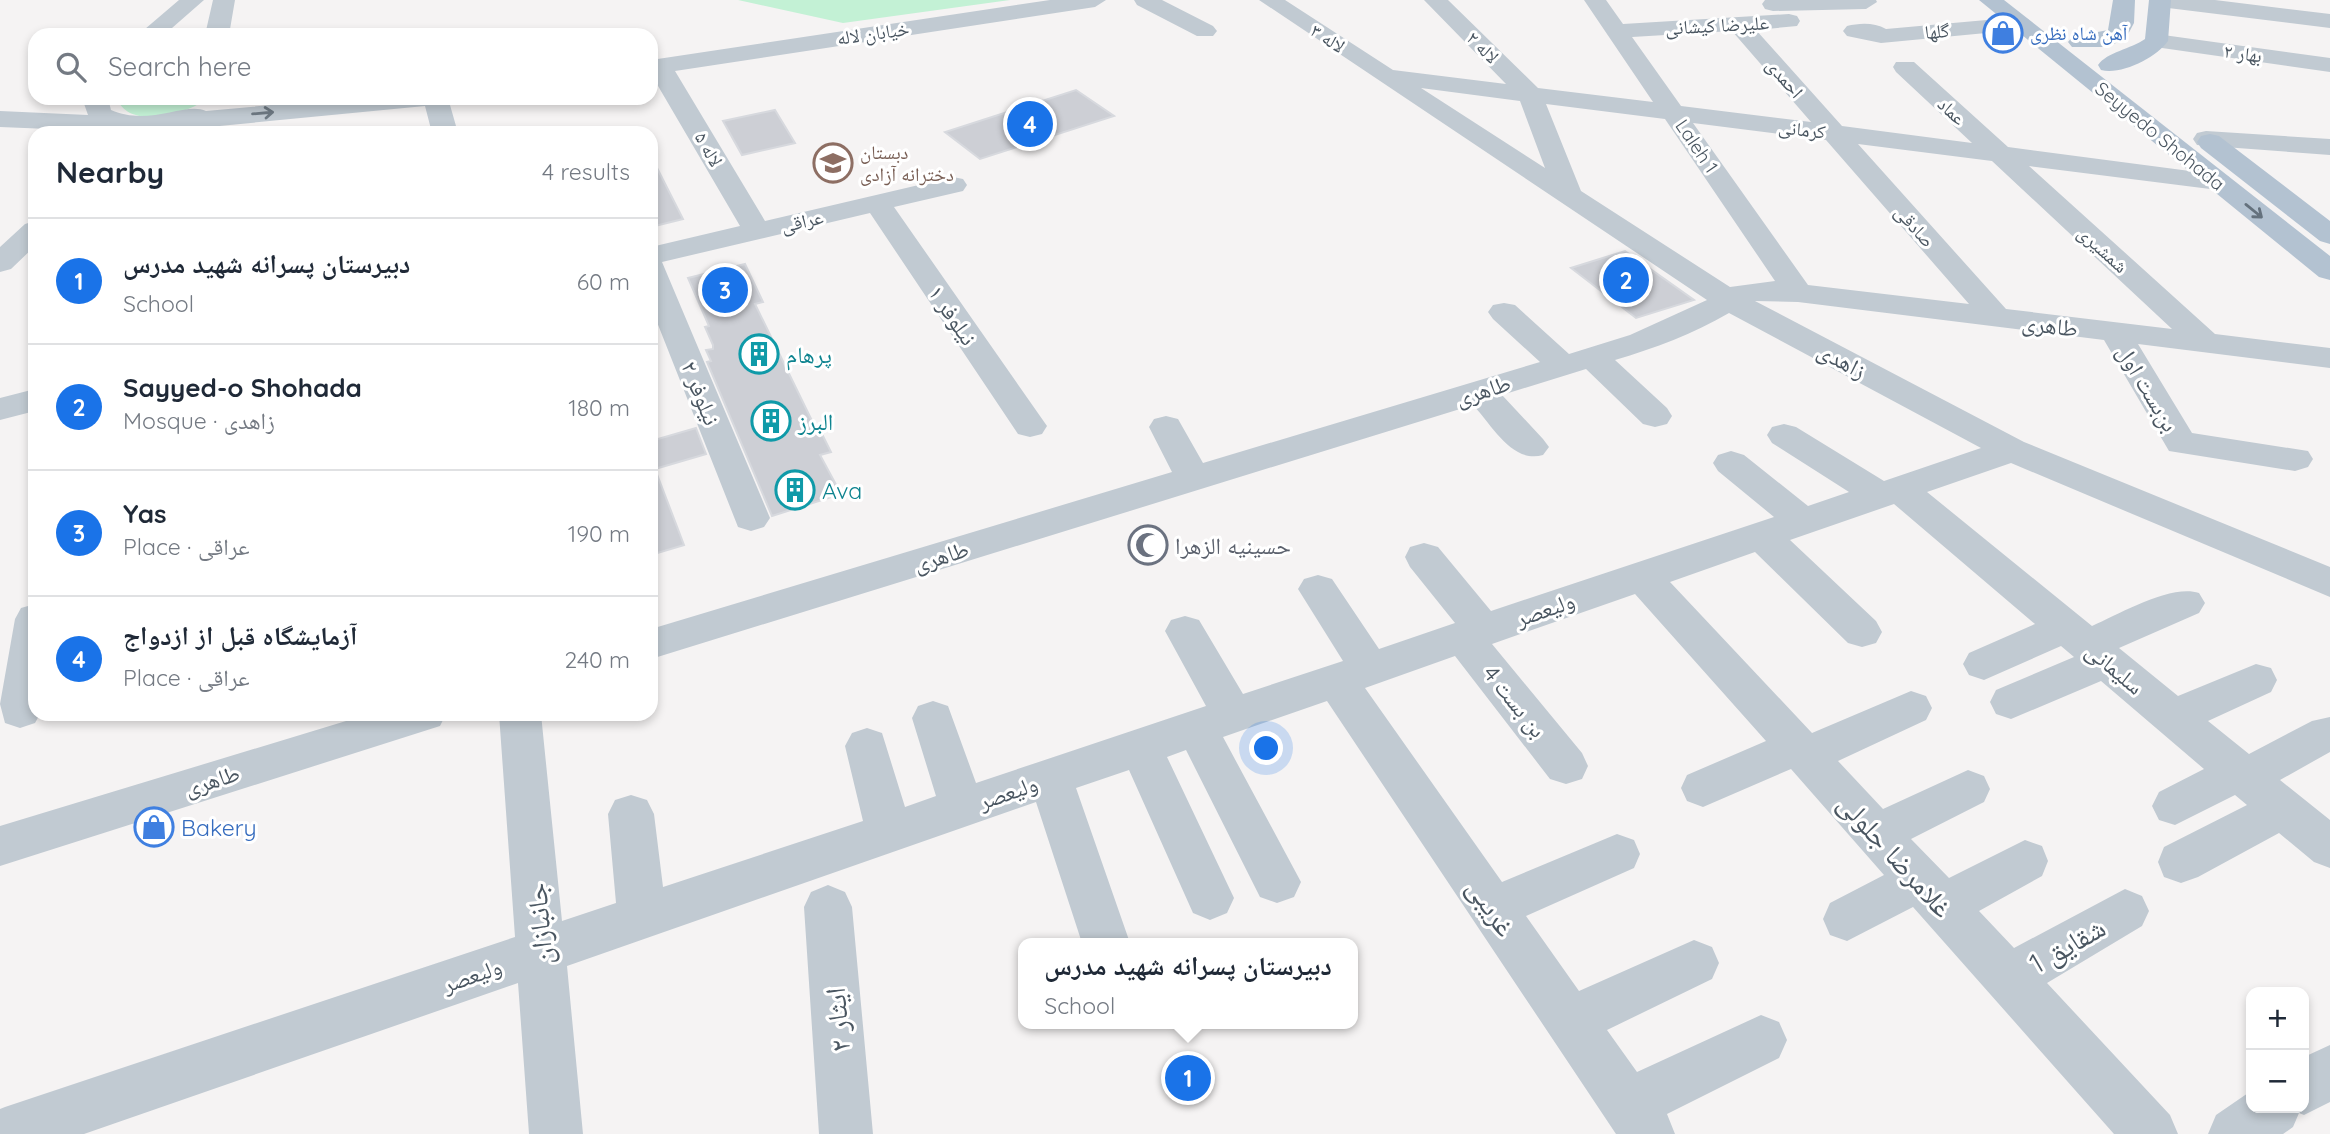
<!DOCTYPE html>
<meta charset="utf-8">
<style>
:root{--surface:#fff;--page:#f6f6f7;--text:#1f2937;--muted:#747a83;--line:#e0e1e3;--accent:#1a73e8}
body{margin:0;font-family:Quicksand,"Noto Naskh Arabic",sans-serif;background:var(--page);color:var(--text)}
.controls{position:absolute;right:21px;bottom:21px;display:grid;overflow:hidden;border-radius:14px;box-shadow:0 4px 10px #0003}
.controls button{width:63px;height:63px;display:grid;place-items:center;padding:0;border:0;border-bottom:2px solid var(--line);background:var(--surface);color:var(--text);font:35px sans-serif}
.you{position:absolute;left:1267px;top:749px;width:24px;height:24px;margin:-18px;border:5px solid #fff;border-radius:50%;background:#1a73e8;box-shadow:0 0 0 10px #1a73e833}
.badge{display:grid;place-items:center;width:46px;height:46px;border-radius:50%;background:var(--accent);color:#fff;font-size:23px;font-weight:700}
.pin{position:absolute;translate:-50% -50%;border:4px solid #fff;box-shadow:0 2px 7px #0006}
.popup{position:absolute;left:1018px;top:938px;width:340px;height:91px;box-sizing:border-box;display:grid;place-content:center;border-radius:14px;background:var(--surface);filter:drop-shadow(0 2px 5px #0005);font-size:23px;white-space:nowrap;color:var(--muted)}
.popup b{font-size:26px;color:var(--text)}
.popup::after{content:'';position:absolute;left:50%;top:100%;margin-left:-14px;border:14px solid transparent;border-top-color:var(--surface)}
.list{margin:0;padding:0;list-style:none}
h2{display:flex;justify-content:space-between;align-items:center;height:91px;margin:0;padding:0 28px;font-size:30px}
h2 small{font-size:23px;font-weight:400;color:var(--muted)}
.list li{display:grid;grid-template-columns:46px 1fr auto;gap:21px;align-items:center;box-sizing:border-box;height:126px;padding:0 28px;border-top:2px solid var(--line)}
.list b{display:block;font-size:26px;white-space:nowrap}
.list p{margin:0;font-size:23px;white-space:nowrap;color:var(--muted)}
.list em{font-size:23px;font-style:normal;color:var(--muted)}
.icon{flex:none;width:38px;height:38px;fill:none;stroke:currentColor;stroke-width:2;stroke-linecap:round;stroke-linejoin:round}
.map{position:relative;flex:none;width:2330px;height:1134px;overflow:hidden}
.search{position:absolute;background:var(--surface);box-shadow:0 4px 10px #0003;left:28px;top:28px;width:630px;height:77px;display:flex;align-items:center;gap:18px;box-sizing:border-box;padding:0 24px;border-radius:21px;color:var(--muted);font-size:26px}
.panel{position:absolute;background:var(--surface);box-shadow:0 4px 10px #0003;left:28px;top:126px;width:630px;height:595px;border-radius:21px}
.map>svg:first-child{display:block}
</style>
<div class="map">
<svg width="2330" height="1134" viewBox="0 0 2330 1134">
<rect width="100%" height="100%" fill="#f5f3f3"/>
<path fill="#c3f1d5" d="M738 0H1010L843 23Z
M117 98H208C189 114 128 131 117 98Z"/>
<path fill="#cdcfd5" stroke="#d7d9de" stroke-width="2" d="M1076 90 1114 116 980 159 945 132Z
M775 110 795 143 742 155 723 121Z
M651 156 683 219 651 227Z
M1625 251 1694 300 1636 318 1571 268Z
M745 264 763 302 755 304 816 429 819 428 831 452 820 455 841 494 772 516 707 362 711 361 706 350 713 349V345L705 327 709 326 688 278Z
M696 428 706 454 655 469 684 545 651 555V441Z"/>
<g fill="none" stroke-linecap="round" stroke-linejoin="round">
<path fill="#c1cad2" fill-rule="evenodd" d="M179 0H204L164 35H138Z
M213 0H235L229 35H205Z
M1050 0H1106L1095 7 675 71 765 221 953 177 963 179 967 185 963 191 894 207 1047 426 1042 434 1030 437 1018 434 870 213 662 262 770 518 764 527 751 531 738 527 651 307V247L740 226 651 74V60Z
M1134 0H1162L1213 26 1217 31 1213 36H1197L1137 5Z
M1259 0H1285L1393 70 1506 84 1424 0H1448L1538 88 1653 102 1584 0H1606L1623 24 1789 14 1797 16 1800 21 1797 26 1756 30 1842 126 1972 143 1896 72 1893 67 1896 62H1914L2008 147 2228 176 2232 182 2228 188 2218 190 2029 166 2215 334 2330 348V368L2138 344 2192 433 2308 451 2313 459 2308 467 2295 471 2169 451 2104 340 1798 302 1755 301 2024 442 2330 567V597L2011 463 1927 492 2092 626C2120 614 2170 584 2199 593L2205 603 2199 613 2119 648 2178 696 2256 664 2271 668 2277 680 2271 692 2208 721 2249 754 2312 721 2330 717V752L2280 780 2330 820V868L2314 862 2279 833 2198 877 2181 883 2164 877 2158 862 2164 847 2247 805 2235 795 2175 825 2159 820 2152 806 2159 792 2204 769 2101 681 2011 719 1996 714 1990 702 1996 690 2074 657 2061 646 1984 680 1969 675 1963 664 1969 653 2035 624 1894 504 1790 540 1876 621 1882 632 1876 643 1862 647 1848 643 1755 552 1670 582 1812 733 1911 691 1926 696 1932 708 1926 720 1838 761 1883 809 1968 770 1984 776 1990 789 1984 802 1911 839 1949 878 2025 840 2042 846 2048 861 2042 876 1979 911 2014 948 2125 889 2142 896 2149 911 2142 926 2047 983 2170 1115 2178 1134H2114L1913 907 1847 941 1830 935 1823 919 1830 903 1884 875 1791 769 1703 807 1687 801 1681 788 1687 775 1766 741 1635 594 1492 644 1582 753 1588 766 1582 779 1566 784 1550 779 1455 656 1365 688 1502 882 1617 834 1634 840 1640 854 1634 868 1526 916 1579 991 1694 940 1712 947 1719 963 1712 979 1607 1030 1637 1072 1761 1015 1779 1022 1787 1040 1779 1058 1667 1114 1675 1134H1616L1327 701 1223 737 1301 882 1294 897 1277 903 1260 897 1186 750 1167 757 1234 898 1227 913 1210 920 1193 913 1129 770 1076 788 1130 943H1082L1036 802 567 966 583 1134H529L518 983 84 1134H0V1109L5 1107 515 937 499 714H541L562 921 616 903 608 814 615 800 631 795 647 800 654 814 663 887 863 821 845 746 852 733 867 728 882 733 905 807 936 796 912 718 918 706 933 701 948 706 976 783 1206 706 1165 631 1171 620 1185 616 1199 620 1243 694 1343 661 1298 589 1304 579 1318 575 1332 579 1379 649 1455 623 1410 567 1405 557 1410 547 1424 543 1438 547 1491 611 1774 517 1718 471 1713 463 1718 455 1731 451 1744 455 1808 506 1849 492 1772 443 1767 435 1772 427 1784 424 1796 427 1884 481 1981 448 1729 313C1693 334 1655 348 1615 360L1667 408 1672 416 1667 424 1655 427 1643 424 1586 369 1502 395 1543 439 1549 447 1543 455C1512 464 1492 425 1473 405L651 659V629L1172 472 1149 427 1154 419 1166 416 1178 419 1203 463 1540 362 1493 319 1488 312 1493 305 1504 303 1515 305 1569 354 1630 335 1707 300ZM1732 31 1811 122 1681 106 1632 37ZM1421 88 1520 101 1545 168ZM1546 104 1665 119 1775 281 1730 287 1581 191ZM1693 123 1826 140 1969 304 1808 285ZM1858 144 1992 161 2172 329 2006 309Z
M1765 0H1876L1877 2 1866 9 1773 11 1765 9 1762 4Z
M2149 0H2215L2330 14V28L2160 7Z
M2020 17 2028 19 2031 24 2028 29 1881 43 1847 36 1843 31 1847 26C1859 23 1874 22 1886 29Z
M2156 34 2330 58V72L2148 46 2144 41 2148 36Z
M82 98H108L111 110C149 127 186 101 206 111L347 98H448L458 133H432L425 106 147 133 0 127V111L88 115Z
M2206 131 2330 139V155L2197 145 2193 139 2197 133Z
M35 221V246L11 269 0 272V247L25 224Z
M35 389V411L0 420V398Z
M35 604V714H40L35 723 20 728 5 723 0 704 15 619 21 608Z
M369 714H446L440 726 0 866V826Z
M828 885 845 892 852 907 873 1134H819L804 907 811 892Z
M2330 1045V1102L2304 1115 2299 1113 2293 1127 2283 1134H2208L2216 1115 2251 1091V1108H2304V1057Z"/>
<path fill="#b3c2d1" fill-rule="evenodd" d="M1979 0H2004L2330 256V280L2319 277Z
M2113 0H2135L2134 23 2125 40 2104 47H2072L2068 42 2072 37 2108 30Z
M2149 0H2171L2168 41C2156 58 2122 75 2101 70L2098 65C2107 52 2131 49 2145 39Z
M2210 134 2219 136 2330 221V244L2320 241 2201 148 2197 142 2201 136Z"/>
</g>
<defs><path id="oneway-shaft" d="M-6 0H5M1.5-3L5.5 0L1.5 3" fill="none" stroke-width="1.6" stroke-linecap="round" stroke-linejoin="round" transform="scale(1.75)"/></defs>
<use stroke="#6e7983" href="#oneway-shaft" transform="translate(263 113) rotate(-5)"/>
<use stroke="#64717d" href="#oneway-shaft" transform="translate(2254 211) rotate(39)"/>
<defs>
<g id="shop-ring" transform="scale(2.0125)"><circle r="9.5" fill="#fff" stroke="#3f7fe0" stroke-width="1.5"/><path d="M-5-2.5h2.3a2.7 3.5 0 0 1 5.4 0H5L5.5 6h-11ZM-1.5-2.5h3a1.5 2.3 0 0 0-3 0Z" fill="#3f7fe0"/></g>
<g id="school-ring" transform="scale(2.0125)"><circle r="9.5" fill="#fff" stroke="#8d6e63" stroke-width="1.5"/><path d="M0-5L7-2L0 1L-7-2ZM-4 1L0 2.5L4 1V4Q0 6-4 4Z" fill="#8d6e63"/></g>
<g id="building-ring" transform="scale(2.0125)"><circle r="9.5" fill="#fff" stroke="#0f9aa8" stroke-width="1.5"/><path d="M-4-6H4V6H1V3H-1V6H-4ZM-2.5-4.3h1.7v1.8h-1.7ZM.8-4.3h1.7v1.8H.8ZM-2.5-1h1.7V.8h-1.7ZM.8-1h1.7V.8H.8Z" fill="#0f9aa8"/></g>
<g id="mosque-ring" transform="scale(2.0125)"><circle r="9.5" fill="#fff" stroke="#6b7280" stroke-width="1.5"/><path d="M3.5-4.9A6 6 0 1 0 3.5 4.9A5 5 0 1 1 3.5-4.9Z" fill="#6b7280"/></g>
</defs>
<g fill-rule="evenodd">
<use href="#shop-ring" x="2003" y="33"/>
<use href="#school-ring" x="833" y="163"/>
<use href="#building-ring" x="759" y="354"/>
<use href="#building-ring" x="771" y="421"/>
<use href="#building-ring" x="795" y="490"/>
<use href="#mosque-ring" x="1148" y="545"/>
<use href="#shop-ring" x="154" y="827"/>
</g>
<g text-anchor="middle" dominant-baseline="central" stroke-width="6" stroke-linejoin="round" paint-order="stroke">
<g font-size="19" fill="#4a5661" stroke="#fff">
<text transform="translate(1717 25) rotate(-3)">علیرضا کیشانی</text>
<text transform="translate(1937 31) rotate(-5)">گلها</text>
<text transform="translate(873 33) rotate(-8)">خیابان لاله</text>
<text transform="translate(1328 38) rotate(33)">لاله ۳</text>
<text transform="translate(1483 47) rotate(45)">لاله ۲</text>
<text transform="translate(2243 53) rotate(8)">بهار ۲</text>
<text transform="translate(1785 78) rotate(49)">احمدی</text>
<text transform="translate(1952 111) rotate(43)">عماد</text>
<text transform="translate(1802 129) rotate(7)">کرمانی</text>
<text transform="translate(2160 136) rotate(39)">Seyyedo Shohada</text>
<text transform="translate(1697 146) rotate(56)">Laleh 1</text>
<text transform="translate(709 149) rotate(60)">لاله ۵</text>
<text transform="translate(802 221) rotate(-13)">عراقی</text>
<text transform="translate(1915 226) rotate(48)">صادقی</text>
<text transform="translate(2103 249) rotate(42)">شمشیری</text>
</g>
<g font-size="19" fill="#366cbe" stroke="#fff" text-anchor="start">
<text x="2030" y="33">آهن شاه نظری</text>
</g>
<g font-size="19" fill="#785e54" stroke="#fff" text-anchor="start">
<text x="860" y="152">دبستان<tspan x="860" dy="22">دخترانه آزادی</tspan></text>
</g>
<g font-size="23" fill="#4a5661" stroke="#fff">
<text transform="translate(953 315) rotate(56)">نیلوفر ۱</text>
<text transform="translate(2050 325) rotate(7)">طاهری</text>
<text transform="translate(1842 360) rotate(28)">زاهدی</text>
<text transform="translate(2148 388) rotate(59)">بن‌بست اول</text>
<text transform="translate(1483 390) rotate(-17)">طاهری</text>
<text transform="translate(701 393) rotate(68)">نیلوفر ۲</text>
<text transform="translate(941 556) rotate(-17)">طاهری</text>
<text transform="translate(1545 609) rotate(-19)">ولیعصر</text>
<text transform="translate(2115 668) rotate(40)">سلیمانی</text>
<text transform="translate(1515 701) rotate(51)">بن بست 4</text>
<text transform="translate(212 780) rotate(-17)">طاهری</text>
<text transform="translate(1008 792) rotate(-19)">ولیعصر</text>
<text transform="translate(472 975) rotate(-19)">ولیعصر</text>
</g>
<g font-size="23" fill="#0d838f" stroke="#fff" text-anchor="start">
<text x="786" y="354">پرهام</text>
<text x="798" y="421">البرز</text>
<text x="822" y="490">Ava</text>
</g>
<g font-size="23" fill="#5b616d" stroke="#fff" text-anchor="start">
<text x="1175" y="545">حسینیه الزهرا</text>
</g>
<g font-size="23" fill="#366cbe" stroke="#fff" text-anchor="start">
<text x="181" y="827">Bakery</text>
</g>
<g font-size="28" fill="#4a5661" stroke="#fff">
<text transform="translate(1896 855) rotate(48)">غلامرضا جلولی</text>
<text transform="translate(1492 907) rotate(56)">غریبی</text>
<text transform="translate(539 924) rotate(-95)">جانبازان</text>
<text transform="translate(2067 945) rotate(-30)">شقایق 1</text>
<text transform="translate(837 1020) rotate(-95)">ایثار ۲</text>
</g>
</g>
</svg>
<div class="controls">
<button>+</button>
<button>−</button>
</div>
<div class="you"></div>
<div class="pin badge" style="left:1188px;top:1078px">1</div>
<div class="popup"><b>دبیرستان پسرانه شهید مدرس</b>School</div>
<div class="pin badge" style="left:1626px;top:280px">2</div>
<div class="pin badge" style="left:725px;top:290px">3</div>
<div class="pin badge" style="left:1030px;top:124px">4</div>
<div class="search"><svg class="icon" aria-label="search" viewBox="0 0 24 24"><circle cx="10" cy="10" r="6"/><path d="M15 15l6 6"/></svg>Search here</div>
<section class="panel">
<h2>Nearby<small>4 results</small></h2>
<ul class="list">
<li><span class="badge">1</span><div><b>دبیرستان پسرانه شهید مدرس</b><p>School</p></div><em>60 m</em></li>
<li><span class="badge">2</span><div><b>Sayyed-o Shohada</b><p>Mosque · زاهدی</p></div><em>180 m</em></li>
<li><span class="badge">3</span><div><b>Yas</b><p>Place · عراقی</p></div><em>190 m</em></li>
<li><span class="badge">4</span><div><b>آزمایشگاه قبل از ازدواج</b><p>Place · عراقی</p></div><em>240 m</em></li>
</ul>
</section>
</div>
